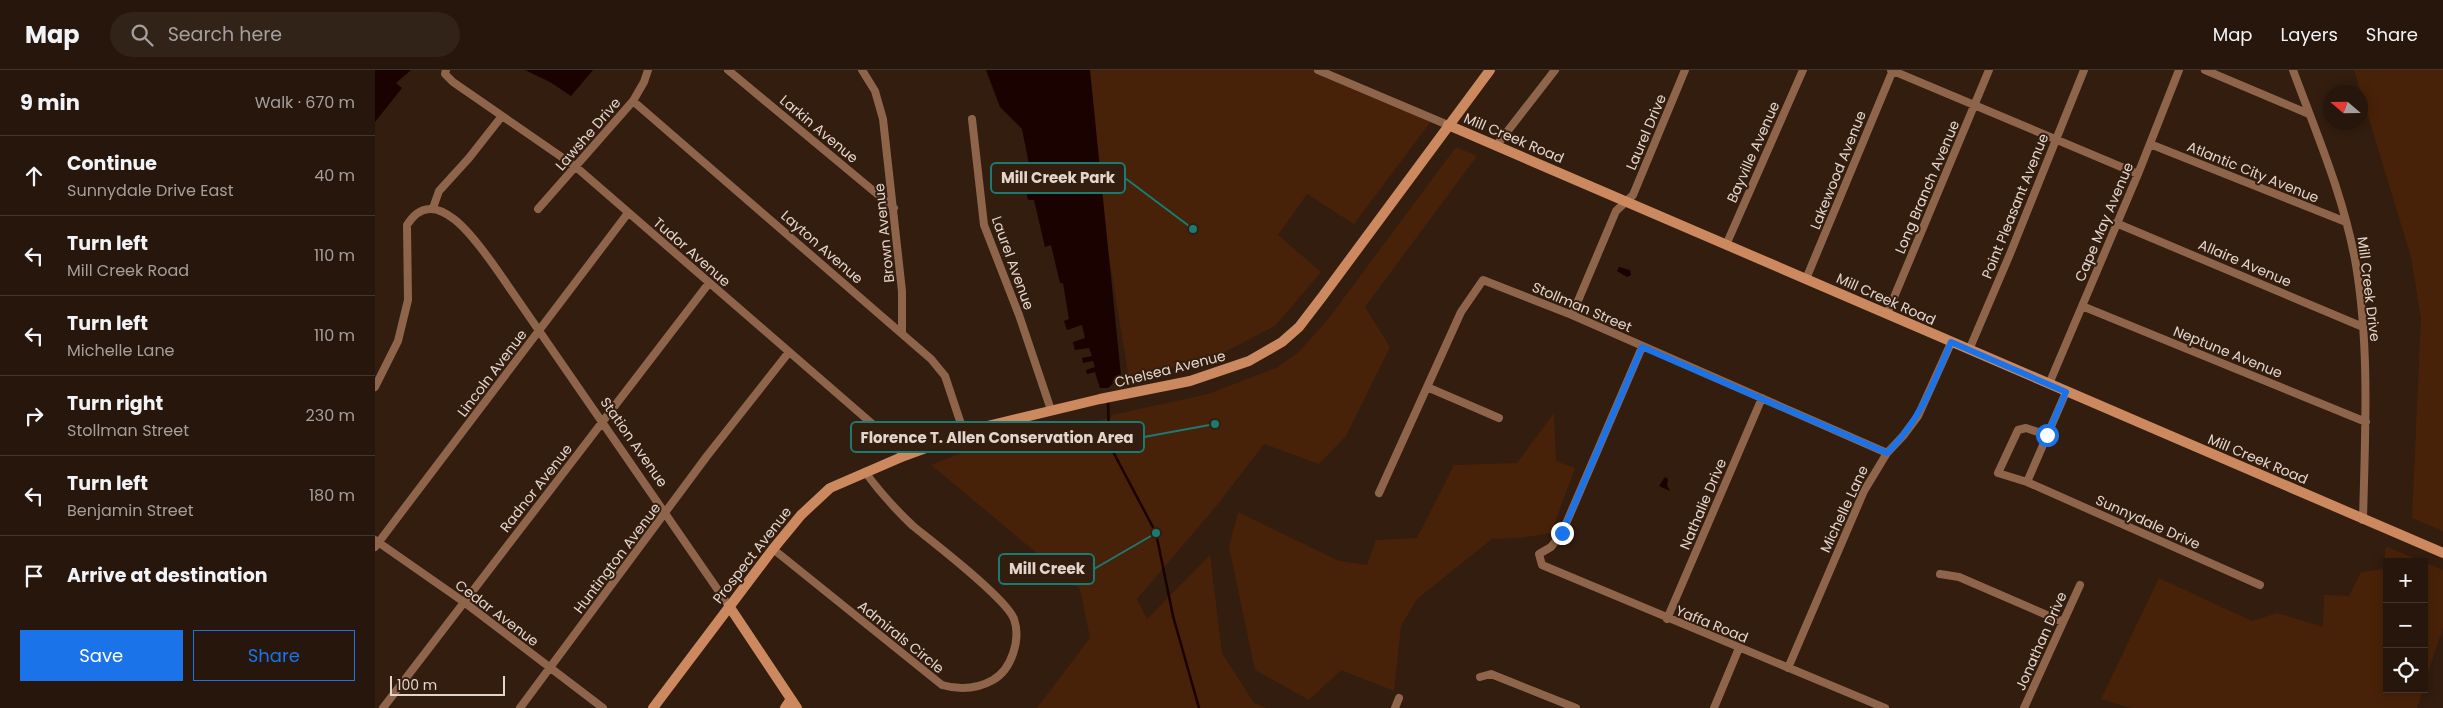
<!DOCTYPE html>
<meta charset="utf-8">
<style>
:root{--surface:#26160b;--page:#322319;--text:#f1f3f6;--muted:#a49f9d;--line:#42352c;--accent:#1a73e8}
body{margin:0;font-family:Poppins,sans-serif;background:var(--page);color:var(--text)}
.controls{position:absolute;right:15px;bottom:15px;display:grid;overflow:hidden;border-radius:0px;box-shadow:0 2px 12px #0003}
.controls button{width:45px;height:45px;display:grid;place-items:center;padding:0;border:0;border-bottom:1px solid var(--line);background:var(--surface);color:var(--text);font:25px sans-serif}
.compass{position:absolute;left:1948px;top:15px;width:45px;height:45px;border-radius:50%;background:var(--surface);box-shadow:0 2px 12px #0003;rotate:290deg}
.scale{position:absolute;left:15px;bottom:12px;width:115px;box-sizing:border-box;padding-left:5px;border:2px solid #e4d5cc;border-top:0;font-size:14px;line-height:18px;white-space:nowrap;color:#e4d5cc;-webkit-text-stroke:4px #321d0f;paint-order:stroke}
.stop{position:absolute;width:15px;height:15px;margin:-11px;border:4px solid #1a73e8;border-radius:50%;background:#fff}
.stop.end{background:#1a73e8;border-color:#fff;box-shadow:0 1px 5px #0008}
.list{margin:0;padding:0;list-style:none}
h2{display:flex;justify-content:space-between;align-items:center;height:65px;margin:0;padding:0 20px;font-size:21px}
h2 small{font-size:16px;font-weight:400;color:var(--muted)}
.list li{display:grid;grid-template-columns:32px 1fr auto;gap:15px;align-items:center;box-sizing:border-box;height:80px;padding:0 20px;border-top:1px solid var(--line)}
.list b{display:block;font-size:19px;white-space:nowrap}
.list p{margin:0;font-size:16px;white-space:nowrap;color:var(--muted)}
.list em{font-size:16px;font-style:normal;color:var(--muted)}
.actions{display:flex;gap:10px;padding:15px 20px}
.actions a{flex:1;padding:11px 0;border:1px solid var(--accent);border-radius:0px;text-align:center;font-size:18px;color:var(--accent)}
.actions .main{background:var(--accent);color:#fff}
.icon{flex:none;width:28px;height:28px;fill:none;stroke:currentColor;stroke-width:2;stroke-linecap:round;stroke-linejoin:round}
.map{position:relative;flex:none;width:2068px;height:638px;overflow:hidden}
header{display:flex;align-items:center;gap:30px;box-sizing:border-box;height:70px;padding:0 25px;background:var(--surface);border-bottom:1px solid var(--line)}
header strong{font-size:24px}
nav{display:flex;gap:28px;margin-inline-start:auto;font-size:18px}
.search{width:350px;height:45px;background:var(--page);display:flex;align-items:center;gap:12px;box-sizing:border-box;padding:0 18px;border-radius:28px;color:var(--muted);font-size:19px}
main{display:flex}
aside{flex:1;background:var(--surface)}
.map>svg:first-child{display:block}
</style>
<header>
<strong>Map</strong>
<div class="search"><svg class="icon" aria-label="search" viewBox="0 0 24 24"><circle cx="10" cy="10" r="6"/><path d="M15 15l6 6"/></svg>Search here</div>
<nav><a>Map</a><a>Layers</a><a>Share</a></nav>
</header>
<main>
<aside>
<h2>9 min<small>Walk · 670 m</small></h2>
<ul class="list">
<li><svg class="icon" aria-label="ahead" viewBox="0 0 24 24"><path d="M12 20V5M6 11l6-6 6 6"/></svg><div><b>Continue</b><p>Sunnydale Drive East</p></div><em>40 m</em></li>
<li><svg class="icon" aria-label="left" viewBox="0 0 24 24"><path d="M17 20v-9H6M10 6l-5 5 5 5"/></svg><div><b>Turn left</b><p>Mill Creek Road</p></div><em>110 m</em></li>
<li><svg class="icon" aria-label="left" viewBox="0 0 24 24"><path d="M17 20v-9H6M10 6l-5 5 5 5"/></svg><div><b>Turn left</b><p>Michelle Lane</p></div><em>110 m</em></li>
<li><svg class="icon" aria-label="right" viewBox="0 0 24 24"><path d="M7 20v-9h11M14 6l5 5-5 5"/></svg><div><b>Turn right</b><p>Stollman Street</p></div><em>230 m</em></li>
<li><svg class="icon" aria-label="left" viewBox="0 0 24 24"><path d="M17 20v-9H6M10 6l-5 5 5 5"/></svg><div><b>Turn left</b><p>Benjamin Street</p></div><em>180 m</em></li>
<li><svg class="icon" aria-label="arrive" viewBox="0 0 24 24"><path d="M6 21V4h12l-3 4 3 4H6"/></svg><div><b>Arrive at destination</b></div></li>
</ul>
<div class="actions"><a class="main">Save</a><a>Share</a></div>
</aside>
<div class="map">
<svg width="2068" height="638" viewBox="0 0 2068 638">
<rect width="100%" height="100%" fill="#321d0f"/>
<path fill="#482208" d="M704 0H951L1060 46 979 154 932 124 903 165 946 202 900 256 846 284 754 310Z
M1979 0H2068V461L2037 448 2046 249 2036 187Z
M1081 77 1102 86 990 237 1015 277 971 366 944 394 889 374 843 434 762 529 772 549 835 485 847 583 879 633 892 638H662L715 568 705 519 556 395 612 373 736 348 737 345 833 324 901 298 924 282 954 248Z
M1179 343 1181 391 1200 398 1176 463 1144 468 1117 469 1042 529 1026 556 1019 621 966 600 934 630 880 600 854 477 863 442 964 491 992 495 1001 470 1042 468 1079 395 1142 393Z
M2013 477 2048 492H2012V619H2048L2042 638H1756L1726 629 1784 508 1877 551 1902 543 1948 557 1949 525 1974 526 1986 502 2009 499 2010 479Z
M2049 492 2068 500V557L2049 615Z"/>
<path fill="#190200" d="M0 0H36L21 13 27 18 0 52Z
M150 0H218L196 26 175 12Z
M611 0H715L746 306 733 318H725L720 302 712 304 711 300 720 297 718 291 708 293 707 288 717 286 714 278 700 280 698 272 710 268 707 255 692 260 689 251 694 249 688 213H685L676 175 670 177 659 130H653L650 116 658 114 647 59 625 37Z
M1244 197 1255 200 1256 205 1252 207 1242 201Z
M1290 407 1293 409 1292 415 1295 421 1284 416Z"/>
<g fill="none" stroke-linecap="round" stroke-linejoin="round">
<path stroke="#190200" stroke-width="2.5" d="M733 329 734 374 781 463 798 546 824 638"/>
<path stroke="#8e644a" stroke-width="8" d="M71 0 70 4 78 12 201 97 517 371 529 386
M353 0 519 138
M487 0 500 21 508 49 527 221V262
M943 0 1073 55
M1516 0 1763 104
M1830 0 1934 44
M1918 0C1942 65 1969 127 1981 195 1995 279 1990 366 1988 450
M258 31 556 289 570 306 589 363
M597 49 609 155 644 245 676 340
M1775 74 1971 152
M1121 76 1180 0
M58 138 64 121 94 88 127 46
M163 139 258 31 269 12 273 0
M1741 153 1988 257
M1351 175 1428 0
M1431 209 1518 0
M1707 236 1991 352
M1512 244 1614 0
M1197 245 1241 141 1258 125 1310 0
M1267 277 1187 463 1176 477 1164 484 1167 495 1510 638
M1594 280 1635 184 1709 0
M1674 314 1763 104 1804 0
M0 317 23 271 33 230 32 155C62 106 109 182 127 207L354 536
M1052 317 1124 348
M1672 365 1651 358 1643 360 1623 403 1652 412 1885 515
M1652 412 1691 322
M1004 423 1086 242 1108 210 1197 245 1512 383
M0 470 89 532 228 638
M0 477 253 143
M398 479 567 615C584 620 602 619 618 610 637 599 646 569 639 549 631 528 559 473 538 456 520 439 504 421 490 402
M1565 504 1584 507 1688 552
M1292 549 1387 328
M1413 598 1489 421 1512 383 1528 366 1543 346 1576 273
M1105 607 1116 604 1201 638
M8 638 334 213
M145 638 332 386 414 282
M1020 638 1024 628
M1339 638 1364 578
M1649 638 1705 515"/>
<path stroke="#cc885e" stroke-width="10" d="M1073 55 2068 483
M354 536 422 638
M278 638 398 479 426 445 455 418 529 386 608 357 725 329 815 311 874 291 907 272 924 257 947 227 1115 0
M410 638 416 629"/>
</g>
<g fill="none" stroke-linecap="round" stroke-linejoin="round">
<path stroke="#1a73e8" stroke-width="6" d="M1187 463 1267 277 1512 383C1545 350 1558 315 1576 272L1691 322 1672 365"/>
</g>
<g text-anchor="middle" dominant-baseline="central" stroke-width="4" stroke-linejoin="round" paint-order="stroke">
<g font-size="14" fill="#e4d5cc" stroke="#321d0f">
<text transform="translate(444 59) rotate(40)">Larkin Avenue</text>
<text transform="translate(1271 62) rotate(-67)">Laurel Drive</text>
<text transform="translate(213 64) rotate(-49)">Lawshe Drive</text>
<text transform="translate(1139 68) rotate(23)">Mill Creek Road</text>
<text transform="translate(1378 82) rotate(-66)">Bayville Avenue</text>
<text transform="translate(1463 100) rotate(-68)">Lakewood Avenue</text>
<text transform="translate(1878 102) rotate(22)">Atlantic City Avenue</text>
<text transform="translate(1552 117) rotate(-67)">Long Branch Avenue</text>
<text transform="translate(1640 136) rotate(-68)">Point Pleasant Avenue</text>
<text transform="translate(1729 152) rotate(-67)">Cape May Avenue</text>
<text transform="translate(509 163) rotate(-96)">Brown Avenue</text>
<text transform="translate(447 177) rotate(41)">Layton Avenue</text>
<text transform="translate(317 182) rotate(41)">Tudor Avenue</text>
<text transform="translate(638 193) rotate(70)">Laurel Avenue</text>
<text transform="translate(1870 193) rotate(23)">Allaire Avenue</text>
<text transform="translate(1994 219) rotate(83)">Mill Creek Drive</text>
<text transform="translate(1511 229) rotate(24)">Mill Creek Road</text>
<text transform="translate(1207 237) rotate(23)">Stollman Street</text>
<text transform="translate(1853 282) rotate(22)">Neptune Avenue</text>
<text transform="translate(795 299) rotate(-14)">Chelsea Avenue</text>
<text transform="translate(117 303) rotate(-53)">Lincoln Avenue</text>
<text transform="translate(259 372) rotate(55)">Station Avenue</text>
<text transform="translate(1883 389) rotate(23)">Mill Creek Road</text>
<text transform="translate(161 418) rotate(-52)">Radnor Avenue</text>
<text transform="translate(1328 434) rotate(-67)">Nathalie Drive</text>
<text transform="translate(1469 439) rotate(-65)">Michelle Lane</text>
<text transform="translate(1773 452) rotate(24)">Sunnydale Drive</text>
<text transform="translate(377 485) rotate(-52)">Prospect Avenue</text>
<text transform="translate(242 488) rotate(-53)">Huntington Avenue</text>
<text transform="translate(122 543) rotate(37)">Cedar Avenue</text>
<text transform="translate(1337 554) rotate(22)">Yaffa Road</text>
<text transform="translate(526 567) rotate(39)">Admirals Circle</text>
<text transform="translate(1666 571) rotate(-66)">Jonathan Drive</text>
</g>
</g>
<path fill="none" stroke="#1a7b73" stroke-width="2" d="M818 159L750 108M840 354L769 367M781 463L719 499"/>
<g fill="#1a7b73" stroke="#321d0f" stroke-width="2">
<circle cx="818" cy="159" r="5"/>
<circle cx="840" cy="354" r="5"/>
<circle cx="781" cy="463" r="5"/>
</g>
<g fill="#321d0f" stroke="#1a7b73" stroke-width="2">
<rect x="616" y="93" width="134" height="30" rx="5"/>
<rect x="476" y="352" width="293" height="30" rx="5"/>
<rect x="624" y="484" width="95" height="30" rx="5"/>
</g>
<g font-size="15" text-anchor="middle" font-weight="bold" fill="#e4d5cc">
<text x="683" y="113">Mill Creek Park</text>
<text x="622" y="373">Florence T. Allen Conservation Area</text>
<text x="672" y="504">Mill Creek</text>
</g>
</svg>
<div class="controls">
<button>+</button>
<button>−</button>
<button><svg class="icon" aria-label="locate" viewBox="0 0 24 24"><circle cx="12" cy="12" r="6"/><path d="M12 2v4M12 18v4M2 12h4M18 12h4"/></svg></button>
</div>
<svg class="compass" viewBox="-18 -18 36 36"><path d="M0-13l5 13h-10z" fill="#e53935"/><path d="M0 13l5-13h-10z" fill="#a49f9d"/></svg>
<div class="scale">100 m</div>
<div class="stop" style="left:1672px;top:365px"></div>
<div class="stop end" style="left:1187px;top:463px"></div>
</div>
</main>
